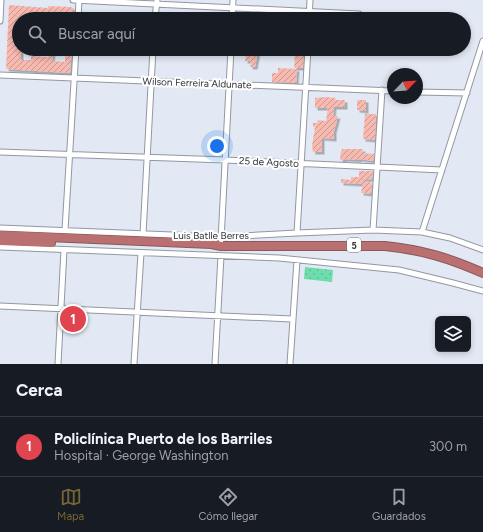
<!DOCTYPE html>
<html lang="es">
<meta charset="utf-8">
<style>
:root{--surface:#171b24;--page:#242831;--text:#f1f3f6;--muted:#9ea1a6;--line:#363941;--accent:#756634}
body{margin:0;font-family:Figtree,sans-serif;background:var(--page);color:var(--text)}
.controls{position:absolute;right:12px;bottom:12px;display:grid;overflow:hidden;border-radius:6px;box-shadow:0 2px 6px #0003}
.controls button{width:36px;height:36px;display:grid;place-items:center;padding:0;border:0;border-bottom:1px solid var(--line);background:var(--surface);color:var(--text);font:20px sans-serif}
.compass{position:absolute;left:387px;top:68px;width:36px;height:36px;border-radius:50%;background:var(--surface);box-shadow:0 2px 6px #0003;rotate:65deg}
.you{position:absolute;left:217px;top:146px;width:14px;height:14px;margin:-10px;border:3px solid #fff;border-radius:50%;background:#1a73e8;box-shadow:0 0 0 6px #1a73e833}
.badge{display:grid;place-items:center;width:26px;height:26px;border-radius:50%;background:var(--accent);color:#fff;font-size:13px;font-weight:700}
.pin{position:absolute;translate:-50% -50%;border:2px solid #fff;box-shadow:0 1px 4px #0006}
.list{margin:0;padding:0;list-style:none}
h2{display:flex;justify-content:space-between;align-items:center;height:52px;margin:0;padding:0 16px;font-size:17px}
h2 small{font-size:13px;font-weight:400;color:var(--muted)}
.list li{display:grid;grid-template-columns:26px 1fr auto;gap:12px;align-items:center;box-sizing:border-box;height:60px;padding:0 16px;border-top:1px solid var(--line)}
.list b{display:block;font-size:15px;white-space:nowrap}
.list p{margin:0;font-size:13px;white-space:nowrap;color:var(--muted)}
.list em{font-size:13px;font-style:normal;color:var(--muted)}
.icon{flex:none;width:22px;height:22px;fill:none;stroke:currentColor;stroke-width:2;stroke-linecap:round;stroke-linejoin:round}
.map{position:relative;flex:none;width:483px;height:364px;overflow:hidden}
.search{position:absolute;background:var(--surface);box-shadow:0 2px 6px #0003;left:12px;right:12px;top:12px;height:44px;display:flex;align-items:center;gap:10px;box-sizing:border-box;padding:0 14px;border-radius:22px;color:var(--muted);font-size:15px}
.sheet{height:112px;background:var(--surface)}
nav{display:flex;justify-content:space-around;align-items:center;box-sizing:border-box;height:56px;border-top:1px solid var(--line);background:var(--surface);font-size:11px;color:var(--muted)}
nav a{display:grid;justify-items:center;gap:2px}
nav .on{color:var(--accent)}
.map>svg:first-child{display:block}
</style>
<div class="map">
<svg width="483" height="364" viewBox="0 0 483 364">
<defs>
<pattern id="green-dots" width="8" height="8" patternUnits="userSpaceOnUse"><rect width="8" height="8" fill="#6eddae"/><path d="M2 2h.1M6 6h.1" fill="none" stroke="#60be96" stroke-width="1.8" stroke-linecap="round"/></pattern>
<pattern id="building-hatch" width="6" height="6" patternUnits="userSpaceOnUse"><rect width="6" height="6" fill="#f7b9b0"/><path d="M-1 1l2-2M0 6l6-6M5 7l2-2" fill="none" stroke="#c89790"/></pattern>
<filter id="shadow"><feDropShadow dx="2.5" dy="2.5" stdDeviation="0" flood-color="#0004"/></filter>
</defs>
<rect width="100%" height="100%" fill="#e2e9f4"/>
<path fill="url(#green-dots)" d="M305 267 333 270 332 282 304 279Z"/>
<path fill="url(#building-hatch)" filter="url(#shadow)" d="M9 5 48 8V6L71 7 74 9V19H67V15L58 14V15H50V17L32 16V18H26V17H18L19 50H21V60H31V56L48 57V51H53L52 61 65 62V49H72L70 73 20 70 7 69 6 68Z
M244 49 258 51 255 67H250L251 61H245L246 55 243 54Z
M295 53H304L303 68H294Z
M278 68 297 69 296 83 272 82V73H278Z
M325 97 336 98 335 100H345V107H334L333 116H338L334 131V139L322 138V152H313L312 146 315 127H313V123H317L318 120 326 121 328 108H315V98Z
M357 100H366V111L357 110Z
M365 114H376L375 140 363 139Z
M342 149H363L362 153 374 154 373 161 359 159V160L344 159V160H340L341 151H342Z
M359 171H373L372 179 361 180 372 183 371 194 361 193 363 184 341 183V179L351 180V177H359Z"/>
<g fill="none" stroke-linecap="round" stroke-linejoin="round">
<g stroke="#9198a1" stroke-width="7">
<path id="minor" d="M73 0 359 14
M78 19 79 0
M155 19 157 0
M232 19 233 0
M309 19 310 0
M0 21 1 0
M0 75 393 91
M417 92 467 93
M0 152 225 160 442 170
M0 228 221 237 297 233 373 230 422 232 450 238 483 250
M65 230 76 49
M373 230 382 90
M422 232 483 41
M297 233 308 49
M143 234 153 49
M221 240 231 49
M0 247 279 258 399 270 453 283 483 291
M0 306 292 319
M58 364 64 250
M134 364 141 253
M215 364 221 256
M290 364 297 260"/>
</g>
<g stroke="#895a5c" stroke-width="10">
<path id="highway" d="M0 235 211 244 221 246H385C423 250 449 258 483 273
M0 241 51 243"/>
</g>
<use href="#minor" stroke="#fff" stroke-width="5"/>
<use href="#highway" stroke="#ba7070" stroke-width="8"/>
</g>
<g text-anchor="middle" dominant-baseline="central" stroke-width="4" stroke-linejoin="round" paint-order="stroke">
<rect fill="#fff" stroke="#6d7072" stroke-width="1" x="347" y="238" width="14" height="14" rx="3"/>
<g font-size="9" font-weight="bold" fill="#2f3236">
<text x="354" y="245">5</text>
</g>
<g font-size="10" fill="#2f3236" stroke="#fff">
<text transform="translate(197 83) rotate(2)">Wilson Ferreira Aldunate</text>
<text transform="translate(269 162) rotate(3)">25 de Agosto</text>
<text x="211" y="235">Luis Batlle Berres</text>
</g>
</g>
</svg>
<div class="controls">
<button><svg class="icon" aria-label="layers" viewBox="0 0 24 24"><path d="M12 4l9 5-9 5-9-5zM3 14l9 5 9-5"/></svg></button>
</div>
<svg class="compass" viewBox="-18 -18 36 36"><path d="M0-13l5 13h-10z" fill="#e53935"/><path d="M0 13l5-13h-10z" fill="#9ea1a6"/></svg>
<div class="you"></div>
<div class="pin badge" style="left:73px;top:319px;background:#e0444e">1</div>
<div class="search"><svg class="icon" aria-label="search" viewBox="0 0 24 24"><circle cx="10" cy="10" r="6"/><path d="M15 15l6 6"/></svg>Buscar aquí</div>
</div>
<section class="sheet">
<h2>Cerca<small></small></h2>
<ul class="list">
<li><span class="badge" style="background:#e0444e">1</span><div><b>Policlínica Puerto de los Barriles</b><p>Hospital · George Washington</p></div><em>300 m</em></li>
</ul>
</section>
<nav>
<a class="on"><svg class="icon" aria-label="map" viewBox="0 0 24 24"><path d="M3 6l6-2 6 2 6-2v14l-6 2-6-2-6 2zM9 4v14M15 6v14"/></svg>Mapa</a>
<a><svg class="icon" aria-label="directions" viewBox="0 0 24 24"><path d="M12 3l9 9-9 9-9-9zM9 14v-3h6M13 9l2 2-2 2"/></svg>Cómo llegar</a>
<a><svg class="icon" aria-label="saved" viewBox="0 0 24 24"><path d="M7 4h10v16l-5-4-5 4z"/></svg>Guardados</a>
</nav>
